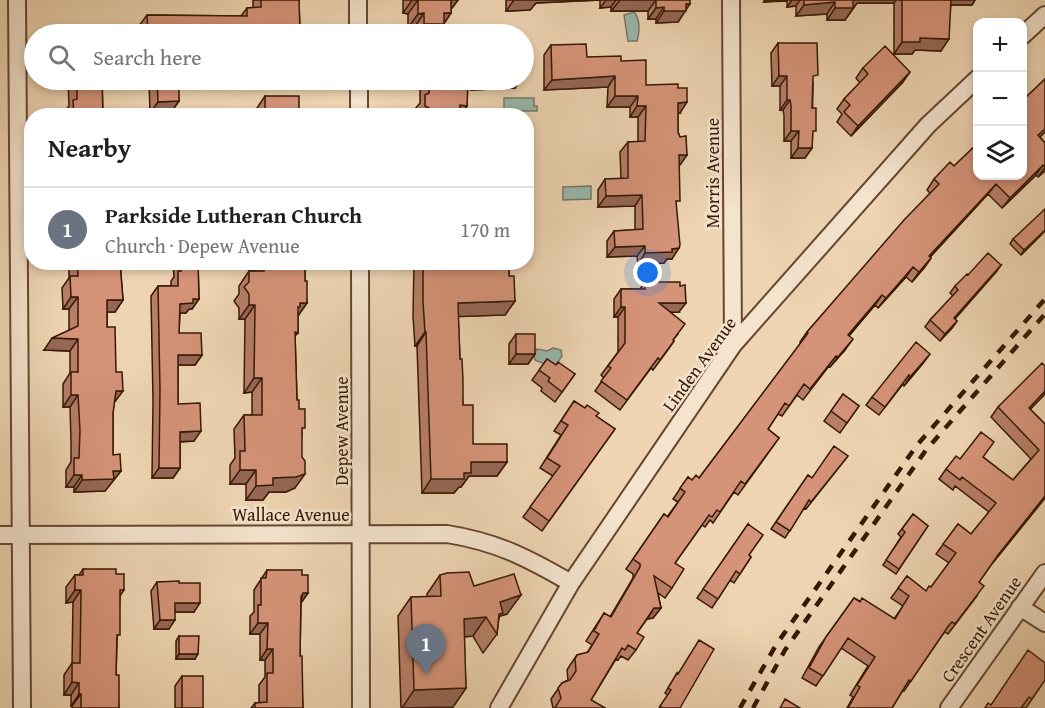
<!DOCTYPE html>
<meta charset="utf-8">
<style>
:root{--surface:#fff;--page:#f6f6f6;--text:#202124;--muted:#757577;--line:#e0e0e0;--accent:#b45309}
body{margin:0;font-family:"Gentium Book Plus",serif;background:var(--page);color:var(--text)}
.controls{position:absolute;right:18px;top:18px;display:grid;overflow:hidden;border-radius:12px;box-shadow:0 3px 9px #0003}
.controls button{width:54px;height:54px;display:grid;place-items:center;padding:0;border:0;border-bottom:2px solid var(--line);background:var(--surface);color:var(--text);font:30px sans-serif}
.you{position:absolute;left:648px;top:273px;width:21px;height:21px;margin:-15px;border:4px solid #fff;border-radius:50%;background:#1a73e8;box-shadow:0 0 0 9px #1a73e833}
.badge{display:grid;place-items:center;width:39px;height:39px;border-radius:50%;background:var(--accent);color:#fff;font-size:20px;font-weight:700}
.pin{position:absolute;translate:-50% -50px;filter:drop-shadow(0 2px 3px #0008)}
.pin::after{content:'';position:absolute;top:32px;width:21px;height:18px;background:inherit;clip-path:polygon(0 0,100% 0,50% 100%)}
.list{margin:0;padding:0;list-style:none}
h2{display:flex;justify-content:space-between;align-items:center;height:78px;margin:0;padding:0 24px;font-size:26px}
h2 small{font-size:20px;font-weight:400;color:var(--muted)}
.list li{display:grid;grid-template-columns:39px 1fr auto;gap:18px;align-items:center;box-sizing:border-box;height:84px;padding:0 24px;border-top:2px solid var(--line)}
.list b{display:block;font-size:22px;white-space:nowrap}
.list p{margin:0;font-size:20px;white-space:nowrap;color:var(--muted)}
.list em{font-size:20px;font-style:normal;color:var(--muted)}
.icon{flex:none;width:33px;height:33px;fill:none;stroke:currentColor;stroke-width:2;stroke-linecap:round;stroke-linejoin:round}
.map{position:relative;flex:none;width:1045px;height:708px;overflow:hidden}
.search{position:absolute;background:var(--surface);box-shadow:0 3px 9px #0003;left:24px;top:24px;width:510px;height:66px;display:flex;align-items:center;gap:15px;box-sizing:border-box;padding:0 21px;border-radius:33px;color:var(--muted);font-size:22px}
.panel{position:absolute;background:var(--surface);box-shadow:0 3px 9px #0003;left:24px;top:108px;width:510px;height:162px;border-radius:24px}
.map>svg:first-child{display:block}
</style>
<div class="map">
<svg width="1045" height="708" viewBox="0 0 1045 708">
<rect width="100%" height="100%" fill="#eed4b2"/>
<filter id="stains"><feTurbulence type="fractalNoise" baseFrequency=".00333" numOctaves="4"/><feColorMatrix values="0 0 0 0 .2 0 0 0 0 .09 0 0 0 0 .02 0 0 0 .5 -.17"/></filter>
<radialGradient id="worn" r=".72"><stop offset=".6" stop-color="#630" stop-opacity="0"/><stop offset="1" stop-color="#630" stop-opacity=".3"/></radialGradient>
<path fill="#99b8ad" stroke="#72786a" stroke-width="1.5" d="M634 12C640 18 640 32 637 41H628L624 15Z
M504 98H534V106H537V111H504Z
M591 186V199L563 200V187Z
M553 348 561 350 562 356 556 365 545 364 535 360 534 354 537 349 547 351Z"/>
<g fill="none" stroke-linecap="round" stroke-linejoin="round">
<g stroke="#654730" stroke-width="20">
<path id="street" d="M17 0 22 708
M358 0V34
M731 0 733 345
M1022 36 1045 15
M359 80V116
M360 262 361 708
M0 535 447 534C497 542 528 558 571 583
M1020 607 1045 623
M499 708 571 583 733 345 928 125 978 78
M949 708 1045 573"/>
</g>
<use href="#street" stroke="#f4e3cd" stroke-width="16"/>
<path stroke="#371805" stroke-width="4.5" stroke-dasharray="10 10" stroke-linecap="butt" d="M740 708 776 645 917 445 1045 299
M753 708 785 650 926 450 1045 314"/>
</g>
<path fill="#b77e68" stroke="#371805" stroke-width="1.5" d="M253 0H299L300 31 298 34H140L139 26 147 15 241 16 247 8H253Z
M403 0H458L452 8H451V13L437 34H414V28H408V14L403 13Z
M506 0H690L686 9 678 22 656 23V19H648V11H611V7L600 8V0L536 3 530 10 506 11Z
M764 0H975L972 5H951L941 51 915 50 912 54H894V3H857L845 20H827V14L796 16V6L787 7V1L764 2Z
M778 43 813 82 812 148 805 158H791V141H784V115L783 110H780V86H772L771 53Z
M551 45 587 57 621 61 646 85 680 113H678V132L687 155 679 165 672 259H667L664 263 638 264 637 256 607 257V241L614 231 635 230V206L598 207V190L605 179H621L620 152 628 142H638V117H630V107H607L608 87 544 90V55Z
M863 68 903 82 851 136 837 122 842 114 837 109 844 99 860 83 856 78Z
M1045 79V132L1040 137 1045 143V171L1038 177 1036 175 1002 208 988 194 930 257 931 258 924 268 912 282 906 277 878 308 875 305 849 336 845 350 830 367 829 366 803 400 797 395 782 416 778 414 768 429 779 438 738 495 734 492 713 523 710 520 705 527 702 525 675 563 672 588 665 598 658 593 661 608 653 618 647 619 637 633 636 650 628 660 621 656 618 660 616 659 591 700 605 708H553L551 699 562 683 568 680 567 670 570 665 577 655 587 653 592 645 586 641 604 613 610 617 633 578V574L626 569 664 514 667 517 678 502 673 499 688 477 692 480 699 478 801 343 800 342 807 332 930 193 927 190 934 179 954 166Z
M62 80H102L103 116H65V111L69 106 68 80Z
M149 80H177L179 101 171 112 150 113Z
M428 80H468L467 106 460 116H415V109L420 103V91Z
M471 80H520L515 88 471 90Z
M265 96 299 116H255V111Z
M1045 231 1021 255 1010 244 1013 239Z
M69 262H120L123 300 115 312H107V327L114 403 113 413V455L121 471 105 491 74 492V487H66V470L71 462V441L70 407H63V384L70 373V351L44 350 69 330V309H63L62 288 69 278Z
M173 262H198L199 299 192 309H189L186 313H180L179 333 202 355 195 365H178V404L194 441 180 442V468L173 478H152L153 400 151 296 158 286H171V281L174 277Z
M254 262H305V281L307 303 298 316V333L295 336 297 400 299 409 302 433 295 488 286 492H269L263 500H246V484H230V465L235 458 234 429 244 415H252V392L244 393 245 319H239V308L234 301 239 294V286L249 271H254Z
M414 262H509V276L515 301 505 315 458 316 460 359 463 405 473 444 507 462 497 476H469L461 487H459L454 493H422L417 346H415L413 316Z
M1001 265 996 272 955 319 957 321 952 328 940 341 925 327 930 320 953 296 950 293 955 286 968 275Z
M645 282 679 312H671L678 334 673 340 674 341 667 351 653 370 651 368 620 410 595 391 604 378 601 375 618 352V317H614V299L621 289H640Z
M516 334 535 354 528 364H509V344Z
M547 359 556 365 575 374 555 402 541 391 542 388 532 380Z
M924 362 904 386 903 384 879 415 866 405 872 397Z
M1045 366V394L1030 409 1045 424V498L991 565 979 582 977 596 948 634 945 632 943 634 904 691 903 690 892 708H847L853 697 850 695 868 666 841 648 816 686 802 678 819 647 854 598 894 619 903 606 891 598 907 576 926 591 931 587 949 563 936 554 958 524 971 534 989 512 955 486 953 490 939 479 946 469 960 459 983 457 1013 480 1031 459 991 417 998 407Z
M843 394 859 406 840 433 824 421Z
M574 401 615 429 542 531 523 517 553 476 540 468 561 435 554 431Z
M848 456 806 509 804 508 785 538 771 529 808 475 812 478Z
M913 514 928 526 896 574 883 565 901 537 898 534Z
M748 524 749 555 751 557 734 583 730 580 712 608 697 598Z
M83 569 116 574 124 590 120 596 117 640 116 675 119 708H72V706H71V695H64V675L72 663 73 602 66 603V587L75 575H79Z
M267 570 302 575 308 593 301 603 300 656 303 708H251L255 703H259V685L265 677V660H260V634H250V616L254 612V590Z
M440 575 474 586 507 614 500 616 499 618 497 634 483 653 473 636 464 637 466 688 453 707 401 708 398 616 411 597H427V594Z
M157 582 179 583 194 612H175L169 629H154L151 591Z
M179 636 195 659H176V641Z
M677 673 680 708H659L668 695 665 693Z
M182 676 203 708H175V686Z
M1045 680 1026 708 991 705Z"/>
<path fill="#956755" stroke="#371805" stroke-width="1.5" d="M412 0H418L408 14 403 13Z
M447 0H458L452 8H441Z
M514 0H600L536 3 530 10 506 11Z
M606 0H616L611 7 600 8Z
M620 0H656L648 11H611Z
M766 0H787L764 2Z
M792 0H800L796 6 787 7Z
M853 0H896L894 3H857L845 20H827L835 8Z
M947 0H975L972 5H943Z
M835 2 827 14 796 16 804 5Z
M686 4H690L678 22 656 23 664 11Z
M664 7 656 19H648L656 8Z
M424 13 414 28H408L418 14Z
M444 13H451L437 34H417L424 24Z
M260 29 256 34H177L222 31Z
M300 31 298 34H259L260 33Z
M920 38 949 39 941 51 915 50 912 54H894L902 42Z
M910 72 903 82 851 136 858 126Z
M615 76 608 87 544 90 552 80Z
M779 76H787L780 86H772Z
M520 80 515 88 471 90 477 81Z
M615 96H638L630 107H607Z
M787 100H790L783 110H780Z
M179 101 171 112 150 113 158 102Z
M687 102 680 113H670L678 103Z
M460 105 467 106 460 116Z
M637 106H646L638 117H630Z
M1045 129V132L1031 145 1038 135Z
M791 131H799L791 141H784Z
M798 148H812L805 158H791Z
M679 155H687L680 165 671 166Z
M1043 165 1036 175 1002 208 1010 198Z
M1045 167V171L1038 177Z
M996 184 988 194 922 266 929 256Z
M533 192 526 202V193Z
M642 195 635 206 598 207 606 196Z
M1045 230V231L1021 255 1024 250Z
M645 246 637 256 607 257 615 247Z
M679 248 672 259H667L664 263 638 264 645 253Z
M931 258 924 268 912 282 919 272Z
M1001 265 996 272 949 325 954 318Z
M913 267 906 277 878 308 886 298Z
M882 295 875 305 840 346 848 335Z
M71 297H78L69 309H63Z
M193 299H199L192 309H189L186 313H173L180 304Z
M107 300H123L115 312H99Z
M515 301 505 315 448 317 458 303Z
M300 303H307L297 317H293Z
M659 303H686L679 312 652 313Z
M249 305H255L245 319H239Z
M621 307H625L618 317H614Z
M957 321 952 328 940 341 945 334Z
M425 332H426L417 346H415Z
M52 338 78 339 70 351 44 350Z
M853 339 845 350 830 367 838 357Z
M516 354H535L528 364H509Z
M930 354 924 362 904 386 910 377Z
M178 355H202L195 365H171Z
M254 378H262L252 392 244 393Z
M116 391H123L114 403Z
M1045 391V394L1022 418 1029 408Z
M71 395H78L70 407H63Z
M201 431 194 441 173 442 180 432Z
M471 462H507L497 476H469L461 487H459L454 493H422L431 479Z
M159 468H180L173 478H152Z
M240 470H256L246 484H230Z
M113 471H121L105 491 74 492 82 480Z
M305 474 295 488 286 492H269L263 500H246L256 486 273 478Z
M74 475H82L74 487H66Z
M1045 496V498L991 565 998 555Z
M75 590H81L73 602 66 603Z
M303 593H308L300 604Z
M521 595 507 614 500 616 492 627 500 602Z
M175 603H200L194 612H169Z
M654 608H661L653 618 647 619Z
M486 617 473 636 450 638 464 619Z
M160 620H175L169 629H154Z
M258 623H268L260 634H250Z
M267 649H273L265 660H260Z
M179 654H198L195 659H176Z
M72 682 79 683 71 695H64Z
M466 688 453 707 402 708 414 690Z
M79 694H81L72 706H71Z"/>
<path fill="#d59379" stroke="#371805" stroke-width="1.5" d="M261 0H299L300 31 260 33V29L222 31V34H148L147 15 247 16V8L261 7Z
M418 0H451V13H444V24H424V13L418 14Z
M656 0H690V4H686V11H664V7L656 8Z
M804 0H853V8H835V2L804 5Z
M902 0H951L949 39 920 38V42H902Z
M778 43H817L818 75 813 76 812 108H816V131H813L812 148H798L799 131H791V105L790 100H787V76H779Z
M586 44 587 57 621 56V61L646 60V85L678 84V88H687V102L678 103V132L680 137 686 136 687 155H679L680 201H676L680 245 679 248 672 249V252L645 253V246L615 247 614 231 643 229 642 195 606 196 605 179 628 178V142L645 141 646 106H637L638 96H615V76L552 80 551 45Z
M885 46 910 72 858 126 844 112 850 105 844 99 868 74 863 68Z
M1045 79V129L1038 135 1045 143V167L1043 165 1010 198 996 184 929 256 931 258 919 272 913 267 886 298 882 295 848 335 853 339 838 357 836 356 810 389 804 384 789 406 785 403 768 429 779 438 745 484 741 481 720 512 717 510 712 517 709 515 675 563 684 569 672 588 654 576 661 608H654L637 633 644 637 636 650 628 645 625 650 622 648 591 700 605 708H555L561 698 558 688 562 683 570 680 576 671 575 659 577 655 588 652 599 634 594 631 604 613 611 617 640 567V564L633 559 664 514 668 517 685 492 680 488 688 477 692 480 696 475 699 478 808 333 807 332 904 220 939 184 934 179 950 162 954 166 978 143V176H1023V100Z
M77 80H102L103 116H74L73 100 77 99Z
M157 80H177V82H179V101L158 102Z
M430 80H468L467 106 460 105V116H429V108L425 106V95L429 93Z
M265 96H299V116H265Z
M493 110 519 111 518 116H493Z
M526 171H532L533 192 526 193Z
M1045 209V230L1024 250 1013 239Z
M988 253 1001 265 954 318 957 321 945 334 930 320 958 290 955 286 967 274 968 275Z
M77 262H120L123 300H107V327H115L116 372H122L123 391H116L113 413V455L120 454 121 471H113L114 479 82 480V475H74V458H79L80 430 78 395H71V372H78V339L52 338 78 326V297H71L70 276H78Z
M180 262H198L199 299H193V303L180 304 179 333H201L202 355H178V404L200 403 201 431 180 432V468H159L160 390 158 286H178V271H181Z
M264 262H305V281H307V303H300V307H298V333L295 332 297 400H299V409H305V428H302V457L305 461V474L296 477 273 478V485L256 486V470H240V451H245L244 415H262V378H254L255 305H249V294L244 287 249 282V271H264Z
M423 262H509V276H514L515 301 458 303 460 359H462L463 380V405H473V444H507V462H471V473H464V479H431L426 332H425L423 302Z
M645 282H680V286L685 285 686 303H659L685 324 673 340 674 341 660 360 658 358 627 400 601 381 611 368 608 366 625 343V307H621V289H645Z
M516 334H535V354H516Z
M916 342 930 354 910 377 909 375 885 407 872 397Z
M547 359 556 365 558 362 575 374 562 392 548 381 550 378 539 370Z
M1042 363 1045 366V391L1029 408 1045 424V496L998 555 979 582 984 586 955 624 952 622 949 625 911 681 909 680 892 708H848L860 687 857 685 875 657 848 638 823 676 809 668 826 637 854 598 860 602 862 598 895 619 909 596 898 588 907 576 926 591 929 586 931 587 956 553 943 544 958 524 971 534 996 503 962 477 960 480 946 469 956 456 960 459 981 432 994 442 983 457 1013 480 1039 450 998 407Z
M843 394 859 406 847 423 831 411Z
M574 401 585 408 587 405 599 413 596 416 615 429 549 521 530 507 560 466 547 458 568 425 561 421Z
M834 446 848 456 811 502 809 500 790 531 776 522 808 475 812 478Z
M913 514 928 526 899 569 886 560 905 532 902 529Z
M748 524 763 535 749 555 751 557 740 574 736 571 718 599 703 589Z
M83 569H116V574H124V590H120V635H117L116 675H119V708H81V694H79V683L72 682V663H80L81 590H75V575H83Z
M267 570H302V575H308V593H303L301 597 300 656H302L303 708H255V703L267 702V673H273V649H267L268 623H258V605H261V578H266Z
M469 572 474 586 514 574 521 595 500 602 503 613 499 614 497 634 486 617 464 619 466 688 414 690 411 597 441 596 440 575 447 573Z
M179 581V583H200V603H175V620H160L157 582Z
M179 636H199L198 654H179Z
M699 640 714 649 680 708H663L660 706 671 690 668 688 677 673 678 674Z
M1028 650 1045 663V680L1032 699 1029 697 1021 708H985L988 703 991 705Z
M182 676H203V708H182Z
M785 699 800 708H780Z"/>
<g text-anchor="middle" dominant-baseline="central" stroke-width="5" stroke-linejoin="round" paint-order="stroke">
<g font-size="18" fill="#371805" stroke="#f4e3cd">
<text transform="translate(712 173) rotate(-90)">Morris Avenue</text>
<text transform="translate(699 364) rotate(-54)">Linden Avenue</text>
<text transform="translate(341 431) rotate(-90)">Depew Avenue</text>
<text x="291" y="514">Wallace Avenue</text>
<text transform="translate(981 629) rotate(-55)">Crescent Avenue</text>
</g>
</g>
<rect width="100%" height="100%" filter="url(#stains)"/>
<rect width="100%" height="100%" fill="url(#worn)"/>
</svg>
<div class="controls">
<button>+</button>
<button>−</button>
<button><svg class="icon" aria-label="layers" viewBox="0 0 24 24"><path d="M12 4l9 5-9 5-9-5zM3 14l9 5 9-5"/></svg></button>
</div>
<div class="you"></div>
<div class="pin badge" style="left:426px;top:674px;background:#6b7280">1</div>
<div class="search"><svg class="icon" aria-label="search" viewBox="0 0 24 24"><circle cx="10" cy="10" r="6"/><path d="M15 15l6 6"/></svg>Search here</div>
<section class="panel">
<h2>Nearby<small></small></h2>
<ul class="list">
<li><span class="badge" style="background:#6b7280">1</span><div><b>Parkside Lutheran Church</b><p>Church · Depew Avenue</p></div><em>170 m</em></li>
</ul>
</section>
</div>
